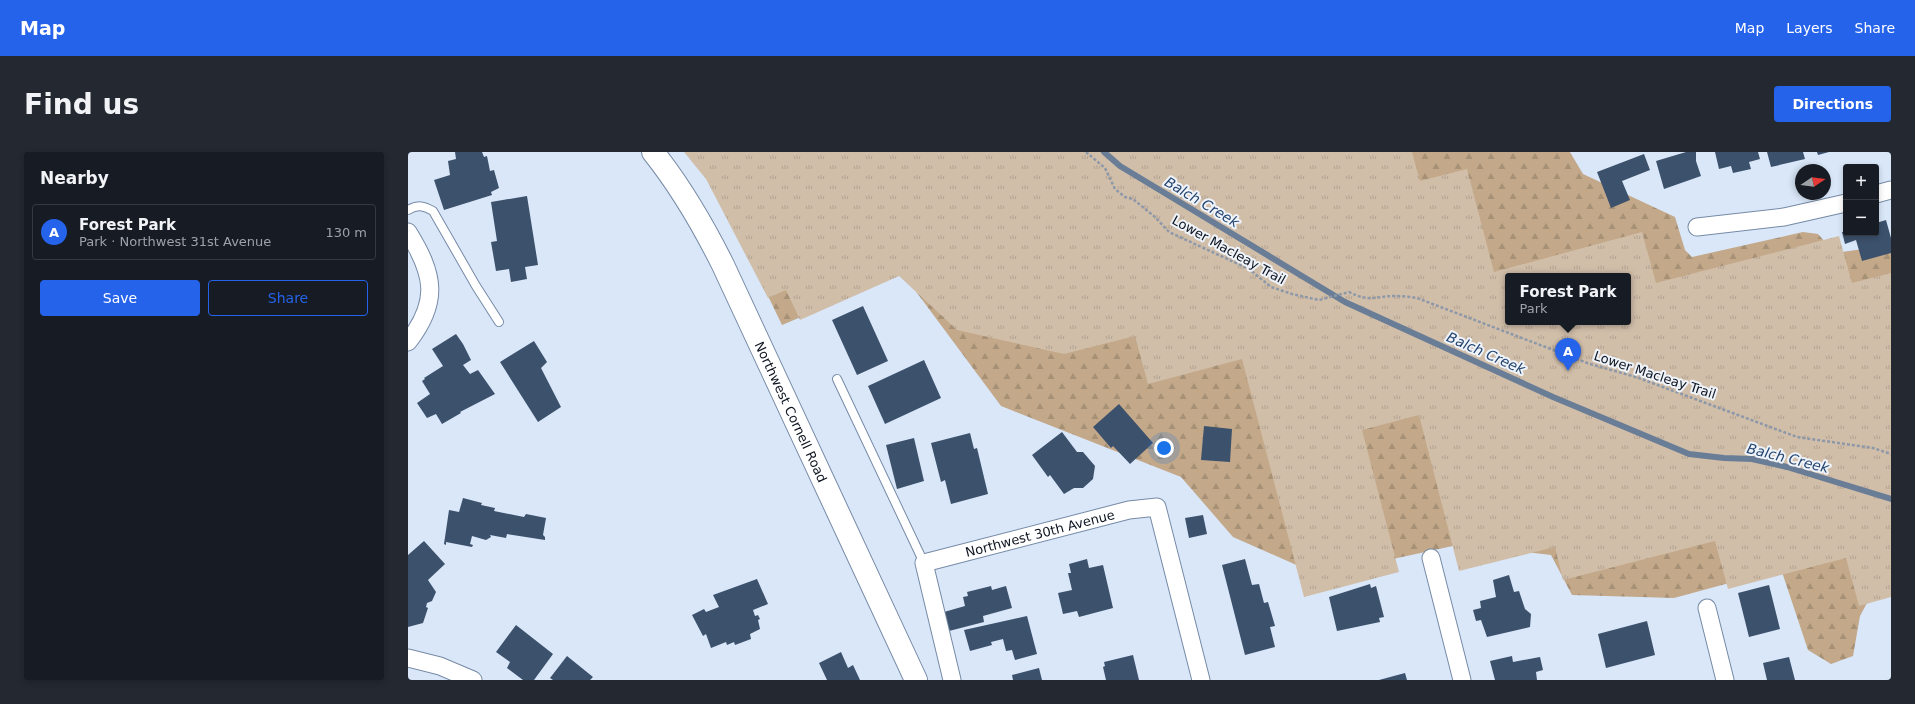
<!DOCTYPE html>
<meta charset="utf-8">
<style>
:root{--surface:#171b24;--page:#242831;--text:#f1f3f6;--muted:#9ea1a6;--line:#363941;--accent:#2563eb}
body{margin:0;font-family:"DejaVu Sans",sans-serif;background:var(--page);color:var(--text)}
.controls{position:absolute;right:12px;top:12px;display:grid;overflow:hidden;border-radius:4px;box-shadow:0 2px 6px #0003}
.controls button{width:36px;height:36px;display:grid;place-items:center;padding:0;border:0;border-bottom:1px solid var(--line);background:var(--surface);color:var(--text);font:20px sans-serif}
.compass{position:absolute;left:1387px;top:12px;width:36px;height:36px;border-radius:50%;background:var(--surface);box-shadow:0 2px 6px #0003;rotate:77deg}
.you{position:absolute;left:756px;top:296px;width:14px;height:14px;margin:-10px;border:3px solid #fff;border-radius:50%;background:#1a73e8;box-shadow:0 0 0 6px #1a73e833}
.badge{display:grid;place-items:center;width:26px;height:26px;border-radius:50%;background:var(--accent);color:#fff;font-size:13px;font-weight:700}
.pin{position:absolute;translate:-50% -33px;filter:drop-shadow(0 1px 2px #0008)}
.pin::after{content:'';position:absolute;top:21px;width:14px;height:12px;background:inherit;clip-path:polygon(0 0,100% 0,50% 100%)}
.popup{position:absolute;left:1097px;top:121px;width:126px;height:52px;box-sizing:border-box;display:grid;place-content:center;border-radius:4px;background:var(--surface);filter:drop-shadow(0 1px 3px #0005);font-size:13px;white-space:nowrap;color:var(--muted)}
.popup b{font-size:15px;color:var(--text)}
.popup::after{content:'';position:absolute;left:50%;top:100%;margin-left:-8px;border:8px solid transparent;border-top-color:var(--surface)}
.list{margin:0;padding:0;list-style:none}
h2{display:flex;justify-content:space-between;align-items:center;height:52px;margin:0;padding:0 16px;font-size:17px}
h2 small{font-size:13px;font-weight:400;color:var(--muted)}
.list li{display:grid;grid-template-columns:26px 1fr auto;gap:12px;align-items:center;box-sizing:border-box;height:56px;margin:0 8px 8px;padding:0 8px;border:1px solid var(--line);border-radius:4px}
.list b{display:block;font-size:15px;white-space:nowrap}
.list p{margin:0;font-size:13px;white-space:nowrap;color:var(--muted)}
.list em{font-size:13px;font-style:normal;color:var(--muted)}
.actions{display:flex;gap:8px;padding:12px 16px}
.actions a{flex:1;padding:9px 0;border:1px solid var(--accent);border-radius:4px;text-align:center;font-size:14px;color:var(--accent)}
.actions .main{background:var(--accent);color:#fff}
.map{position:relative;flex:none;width:1483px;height:528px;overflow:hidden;border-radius:4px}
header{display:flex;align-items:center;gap:24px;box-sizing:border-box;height:56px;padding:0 20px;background:var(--accent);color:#fff}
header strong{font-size:19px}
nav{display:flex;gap:22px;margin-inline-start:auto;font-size:14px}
.intro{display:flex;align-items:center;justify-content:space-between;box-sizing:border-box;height:96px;padding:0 24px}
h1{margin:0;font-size:28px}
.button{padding:10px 18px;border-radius:4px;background:var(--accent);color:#fff;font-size:14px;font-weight:700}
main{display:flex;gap:24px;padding:0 24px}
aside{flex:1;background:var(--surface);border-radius:4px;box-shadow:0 2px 6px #0003}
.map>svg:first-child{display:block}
</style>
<header>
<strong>Map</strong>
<nav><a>Map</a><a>Layers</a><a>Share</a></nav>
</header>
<div class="intro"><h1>Find us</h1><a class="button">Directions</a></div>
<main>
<aside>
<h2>Nearby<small></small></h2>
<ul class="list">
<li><span class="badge">A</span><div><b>Forest Park</b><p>Park · Northwest 31st Avenue</p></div><em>130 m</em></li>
</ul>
<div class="actions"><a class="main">Save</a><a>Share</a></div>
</aside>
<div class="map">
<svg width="1483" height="528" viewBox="0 0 1483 528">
<defs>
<pattern id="forest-firs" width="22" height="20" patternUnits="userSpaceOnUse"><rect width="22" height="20" fill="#c3a889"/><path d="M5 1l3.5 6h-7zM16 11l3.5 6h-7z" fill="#a69076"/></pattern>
<pattern id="park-tufts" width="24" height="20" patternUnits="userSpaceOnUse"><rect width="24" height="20" fill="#d1bea9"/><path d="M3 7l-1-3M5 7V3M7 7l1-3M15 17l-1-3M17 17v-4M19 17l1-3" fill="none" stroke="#b2a291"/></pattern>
</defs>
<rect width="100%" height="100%" fill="#d9e7f9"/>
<path fill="url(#forest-firs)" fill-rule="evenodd" d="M278 0H1162L1175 22 1267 65 1277 98 1284 105 1395 80 1410 82 1427 101 1483 93V239L1438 335 1466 438 1452 464 1445 504 1423 512 1400 498 1373 417 1266 446 1164 443 1143 403 1054 392 911 423 825 385 773 325 593 254 495 122 374 173 312 44ZM1100 124H1220V170H1100Z"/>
<path fill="url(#park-tufts)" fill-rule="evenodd" d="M276 0H1004L1012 29 1059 17 1086 120 1234 80 1248 131 1431 84 1444 131 1483 121V445L1451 454 1438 406 1320 437 1307 389 1155 428 1147 395 1051 419 1011 263 954 278 991 420 896 445 834 207 740 232 727 184 656 202 549 178 491 124 392 168 378 138 360 146 298 27ZM1100 124H1220V170H1100Z"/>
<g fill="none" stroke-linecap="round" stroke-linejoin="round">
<path stroke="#6a7d96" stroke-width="6" d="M696 0 712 14 937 150 1145 245 1281 302 1316 306 1344 307 1379 315 1483 347"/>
</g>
<path fill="#3c516c" d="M47 0H74L76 5 79 4 82 19 86 18 91 36 83 40 84 43 36 58 26 28 42 23 40 9 48 7Z
M1278 0H1288V9L1293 24 1256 37 1248 9Z
M1307 0H1350L1352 7 1341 10 1343 17 1325 21 1323 14 1311 17Z
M1359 0H1395L1397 7 1363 15Z
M1409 0H1421L1410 3Z
M1236 2 1242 18 1214 29 1222 48 1203 56 1189 20Z
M119 44 130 113 117 115 119 127 103 130 101 117 88 119 83 90 89 89 83 50Z
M1478 68 1483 86V101L1454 109 1448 88 1437 92 1434 80 1468 81V71Z
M455 154 480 209 449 223 424 168Z
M48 182 55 192 63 208 55 213 62 222 70 218 87 242 52 260 53 261 34 272 28 262 19 266 9 251 22 242 14 229 17 227 16 226 35 214 24 197Z
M126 189 139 210 133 216 153 255 130 270 92 210Z
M516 208 533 246 477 272 460 234Z
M711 252 745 291 722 312 705 294 703 296 685 275Z
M796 274 824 277 822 310 793 308Z
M654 280 669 300H675L687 314 685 327 675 336H666L656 342 642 323 640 325 624 303Z
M562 281 566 297 569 296 580 342 543 352 537 328 533 330 523 291Z
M506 286 516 329 489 337 478 293Z
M55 346 74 351 73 353 87 356 86 359 116 365 118 362 138 366 135 383 137 385V388L99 382 98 386 82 383 83 385 78 388 64 384 62 392 65 393 64 395 38 390V393L36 392 41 358 51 360Z
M795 363 799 382 781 386 777 366Z
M16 389 37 412 20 428 28 440 24 449 19 451 18 455 20 456 15 471 0 475V403Z
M679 407 681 416 695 413 705 456 671 465 669 459 655 462 650 441 664 438 660 421H663L661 412Z
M837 407 844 433 851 432 856 451 860 450 867 474 862 475 867 495 837 503 814 413Z
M1101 423 1106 440 1111 439 1117 457 1123 462 1122 475 1079 485 1073 468 1068 469 1065 458 1073 456 1072 449 1088 445 1085 428Z
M349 427 360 452 345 458 347 464 350 463 352 467 350 468 352 477 342 482 343 487 327 493 326 490 319 493 318 490 303 496 298 482 295 484 284 463 296 457 298 460 311 455 305 443Z
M962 432 963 436 968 434 976 465 971 466 972 470 929 479 921 445Z
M1361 433 1372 477 1341 485 1330 441Z
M583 434 584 438 598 434 604 456 575 464 576 470 541 479 536 460 557 454 555 445 560 444 559 440Z
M619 464 629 502 607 508 604 498 598 499 595 487 583 490 584 493 562 499 556 478Z
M1239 469 1247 503 1198 516 1190 482Z
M108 473 145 502 126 528H115L99 516 102 510 88 500Z
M433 500 440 516 445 513 452 528H419L411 511Z
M725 503 731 528H698L695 515 697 514 696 510Z
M159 504 185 525 182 528H145L142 526Z
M1104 504 1105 510 1132 505 1135 518 1128 520 1129 528H1087L1082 509Z
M1381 505 1387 528H1359L1355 511Z
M631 516 634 528H605L604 523Z
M997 521 999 528H971Z"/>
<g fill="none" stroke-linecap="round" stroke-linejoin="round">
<g stroke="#768aa6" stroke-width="10">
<path id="lane" d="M0 58C10 52 16 54 25 59L68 134 91 170
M429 227 516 411"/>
</g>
<g stroke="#768aa6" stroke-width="19">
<g id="street">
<path d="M1468 42 1483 38"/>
<path d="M1289 75 1376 65 1438 51"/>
<path d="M0 80C26 122 32 149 0 190"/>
<path d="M1023 406 1054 528"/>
<path d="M1299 456 1317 528"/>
<path d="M0 506 32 514 65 528"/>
<path id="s1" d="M544 528 516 411 721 358 749 355 793 528"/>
</g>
</g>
<g stroke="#768aa6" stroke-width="24">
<g id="secondary">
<path id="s2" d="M245 0C273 35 295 73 315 113L508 528"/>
</g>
</g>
<path stroke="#8d98a8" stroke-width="2.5" stroke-dasharray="3 2" stroke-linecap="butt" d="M678 0 697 16 707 37 717 45 725 47 747 65 761 80 841 117 863 135 884 142 911 148 941 140C963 151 966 144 987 144 994 144 1002 145 1009 146L1182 212 1228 225 1389 285 1465 296 1483 302"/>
<use href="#lane" stroke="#fff" stroke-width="8"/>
<use href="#street" stroke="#fff" stroke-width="17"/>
<use href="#secondary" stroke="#fff" stroke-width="22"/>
</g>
<g text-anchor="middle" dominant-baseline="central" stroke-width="4" stroke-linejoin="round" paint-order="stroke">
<g font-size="13" fill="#0e1520" stroke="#eff3fa">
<text transform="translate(821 98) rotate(29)">Lower Macleay Trail</text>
<text transform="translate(1247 223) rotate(18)">Lower Macleay Trail</text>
<text stroke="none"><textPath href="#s2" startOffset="295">Northwest Cornell Road</textPath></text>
<text stroke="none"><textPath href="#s1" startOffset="240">Northwest 30th Avenue</textPath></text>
</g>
<g font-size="14" font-style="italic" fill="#244570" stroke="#eff3fa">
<text transform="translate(794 50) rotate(31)">Balch Creek</text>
<text transform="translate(1078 201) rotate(24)">Balch Creek</text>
<text transform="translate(1380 306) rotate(14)">Balch Creek</text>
</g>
</g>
</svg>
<div class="controls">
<button>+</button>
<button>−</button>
</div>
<svg class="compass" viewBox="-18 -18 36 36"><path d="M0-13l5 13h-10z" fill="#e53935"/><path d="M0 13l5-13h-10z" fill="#9ea1a6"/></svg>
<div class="you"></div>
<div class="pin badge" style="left:1160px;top:219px">A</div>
<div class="popup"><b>Forest Park</b>Park</div>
</div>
</main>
